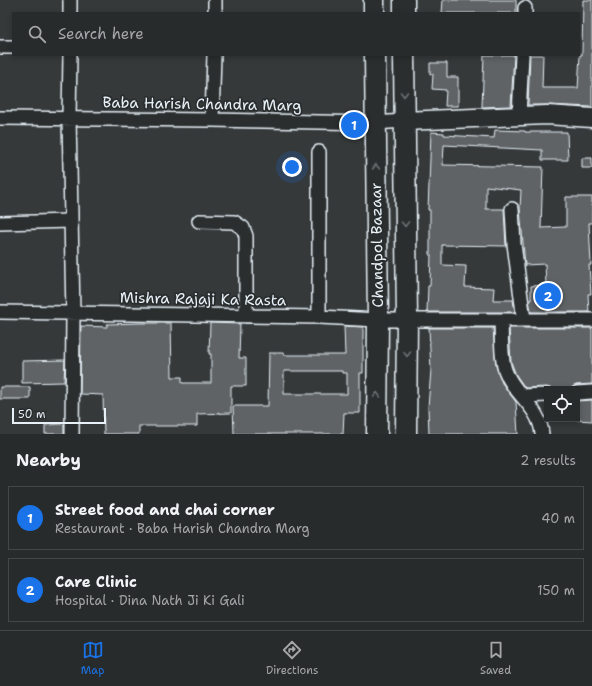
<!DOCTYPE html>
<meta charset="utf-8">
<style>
:root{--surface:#282b2c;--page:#343738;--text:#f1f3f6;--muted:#a5a7a9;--line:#444748;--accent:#1a73e8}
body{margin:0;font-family:"Shantell Sans",sans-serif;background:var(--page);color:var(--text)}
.controls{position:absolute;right:12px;bottom:12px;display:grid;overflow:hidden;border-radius:0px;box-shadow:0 2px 6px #0003}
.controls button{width:36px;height:36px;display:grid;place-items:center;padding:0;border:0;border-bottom:1px solid var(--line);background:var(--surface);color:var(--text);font:20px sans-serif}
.scale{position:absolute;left:12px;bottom:10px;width:94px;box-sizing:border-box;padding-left:4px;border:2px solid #e8f1f8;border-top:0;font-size:11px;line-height:14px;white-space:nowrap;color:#e8f1f8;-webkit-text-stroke:3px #2a2d2e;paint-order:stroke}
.you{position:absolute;left:292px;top:167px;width:14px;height:14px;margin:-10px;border:3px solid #fff;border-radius:50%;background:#1a73e8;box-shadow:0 0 0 6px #1a73e833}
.badge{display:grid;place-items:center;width:26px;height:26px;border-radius:50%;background:var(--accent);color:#fff;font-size:13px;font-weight:700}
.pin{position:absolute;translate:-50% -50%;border:2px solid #fff;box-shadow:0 1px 4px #0006}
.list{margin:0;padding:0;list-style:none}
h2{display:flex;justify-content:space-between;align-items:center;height:52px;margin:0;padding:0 16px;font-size:17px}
h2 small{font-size:13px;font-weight:400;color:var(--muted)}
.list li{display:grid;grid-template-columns:26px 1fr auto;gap:12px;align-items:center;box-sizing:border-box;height:64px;margin:0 8px 8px;padding:0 8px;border:1px solid var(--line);border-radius:0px}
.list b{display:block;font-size:15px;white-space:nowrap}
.list p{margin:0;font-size:13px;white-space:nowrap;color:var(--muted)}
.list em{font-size:13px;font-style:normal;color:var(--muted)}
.icon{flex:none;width:22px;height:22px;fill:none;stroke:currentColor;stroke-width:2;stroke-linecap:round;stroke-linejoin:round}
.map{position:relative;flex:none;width:592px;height:434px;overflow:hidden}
.search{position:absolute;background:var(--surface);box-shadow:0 2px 6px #0003;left:12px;right:12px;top:12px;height:44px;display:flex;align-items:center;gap:10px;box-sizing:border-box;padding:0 14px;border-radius:0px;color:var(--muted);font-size:15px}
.sheet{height:196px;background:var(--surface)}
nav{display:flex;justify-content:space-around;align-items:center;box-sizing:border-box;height:56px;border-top:1px solid var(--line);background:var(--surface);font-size:11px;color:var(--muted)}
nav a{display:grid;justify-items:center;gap:2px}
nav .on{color:var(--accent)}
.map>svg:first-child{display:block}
</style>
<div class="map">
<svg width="592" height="434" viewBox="0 0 592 434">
<rect width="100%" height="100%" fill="#35393a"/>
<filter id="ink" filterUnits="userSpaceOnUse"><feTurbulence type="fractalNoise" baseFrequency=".025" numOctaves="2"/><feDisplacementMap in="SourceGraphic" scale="8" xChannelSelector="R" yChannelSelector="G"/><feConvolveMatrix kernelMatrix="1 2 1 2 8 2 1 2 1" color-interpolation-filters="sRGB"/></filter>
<g filter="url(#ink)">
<path fill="#5f6365" stroke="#e8f1f8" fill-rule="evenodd" d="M443 0H516V13H442Z
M583 0H592V107L548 105H528L530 55H543L542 88H578L580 55H582Z
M484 55H514L511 106 482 107Z
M430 63H447V77H458V106H445L446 90 432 89 433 74H430Z
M495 130 525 131V132H567L568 160H542V150L444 145 443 165 543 167 541 228 566 227V197H592V223H589L591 265H589L591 294H588L589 312H531L529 300H531V286L546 285 545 264 525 265 520 209 521 190 486 186V209H504L506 246 442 245V265L466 266 465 287 494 288 493 300H513L515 312H427L428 286H430L431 254H430V210H428L431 132 444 133V135L494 138Z
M582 158H592V168H582Z
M142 323H171L172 377H182V383H211V354H209L210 323 240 324 239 358H246V386H231V413L197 414V426H139V434H104L103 395 80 394 81 326 107 327V324Z
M344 326 363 327V373H360V413H344L343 434H234L233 406H268L269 353H284V355H345ZM284 371H342V373H347V394H284Z
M429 328H493L496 366 502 383 516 402 518 434H429L428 407 431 370Z
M509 328H592V384L576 385 570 389H552L547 387 525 388 516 375 511 362Z
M65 360 64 382 22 383V361Z
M0 387H30V399H0Z
M592 400V421L577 420V401Z
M64 424V434H45V425Z"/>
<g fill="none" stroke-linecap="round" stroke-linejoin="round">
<g stroke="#e8f1f8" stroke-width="16">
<path id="street" d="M215 0V13
M70 13V0
M525 13V8
M0 47H13
M70 55 69 118 73 314 72 434
M519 116 522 55
M0 118 212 120 375 123 404 121
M212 120 214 55
M512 209 514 244 524 320
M199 221 234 222 243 228 246 236V316
M0 223 71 221
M0 312 319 317 378 320H592
M319 317V152
M501 320C502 335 500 355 505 370 513 394 540 407 542 434
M577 393 592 392
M522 396 547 395"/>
</g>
<g stroke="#e8f1f8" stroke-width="21">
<path id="secondary" d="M404 121 547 115 592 118"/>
</g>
<g stroke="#e8f1f8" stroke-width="23">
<path id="primary" d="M374 0V13
M404 0V13
M375 55 378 320 377 434
M404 55 407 319 406 434"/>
</g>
<use href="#street" stroke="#2a2d2e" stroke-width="13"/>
<use href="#secondary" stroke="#2a2d2e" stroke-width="18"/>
<use href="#primary" stroke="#2a2d2e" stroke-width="20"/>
</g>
<defs><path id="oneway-chevron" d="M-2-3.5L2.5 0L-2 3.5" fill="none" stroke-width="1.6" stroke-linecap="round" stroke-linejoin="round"/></defs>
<g stroke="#6c7275">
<use href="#oneway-chevron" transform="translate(404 94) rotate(90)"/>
<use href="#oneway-chevron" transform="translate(376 167) rotate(-91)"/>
<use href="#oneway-chevron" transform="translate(405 224) rotate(89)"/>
<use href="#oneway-chevron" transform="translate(407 354) rotate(90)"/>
<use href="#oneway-chevron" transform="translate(377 395) rotate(-90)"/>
</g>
</g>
<g text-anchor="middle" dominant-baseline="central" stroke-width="3.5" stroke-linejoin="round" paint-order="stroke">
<g font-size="15" fill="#e8f1f8" stroke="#2a2d2e">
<text transform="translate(202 104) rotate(1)">Baba Harish Chandra Marg</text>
<text transform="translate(377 245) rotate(-91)">Chandpol Bazaar</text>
<text transform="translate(203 299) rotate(1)">Mishra Rajaji Ka Rasta</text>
</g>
</g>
</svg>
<div class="controls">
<button><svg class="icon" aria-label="locate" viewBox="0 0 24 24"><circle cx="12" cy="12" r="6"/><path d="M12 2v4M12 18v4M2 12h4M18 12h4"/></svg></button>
</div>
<div class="scale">50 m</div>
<div class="you"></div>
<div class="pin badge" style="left:354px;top:125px">1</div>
<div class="pin badge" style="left:548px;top:296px">2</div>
<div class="search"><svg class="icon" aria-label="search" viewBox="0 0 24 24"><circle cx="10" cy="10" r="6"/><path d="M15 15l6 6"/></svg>Search here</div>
</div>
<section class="sheet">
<h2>Nearby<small>2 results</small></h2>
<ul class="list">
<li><span class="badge">1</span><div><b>Street food and chai corner</b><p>Restaurant · Baba Harish Chandra Marg</p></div><em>40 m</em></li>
<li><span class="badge">2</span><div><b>Care Clinic</b><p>Hospital · Dina Nath Ji Ki Gali</p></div><em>150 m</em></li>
</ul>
</section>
<nav>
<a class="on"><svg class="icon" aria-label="map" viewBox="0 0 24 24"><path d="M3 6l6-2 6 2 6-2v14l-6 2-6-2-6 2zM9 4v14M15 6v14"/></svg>Map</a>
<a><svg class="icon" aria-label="directions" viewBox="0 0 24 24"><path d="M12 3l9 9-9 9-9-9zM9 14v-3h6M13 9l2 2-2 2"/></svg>Directions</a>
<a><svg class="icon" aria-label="saved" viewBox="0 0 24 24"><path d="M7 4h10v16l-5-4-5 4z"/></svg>Saved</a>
</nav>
